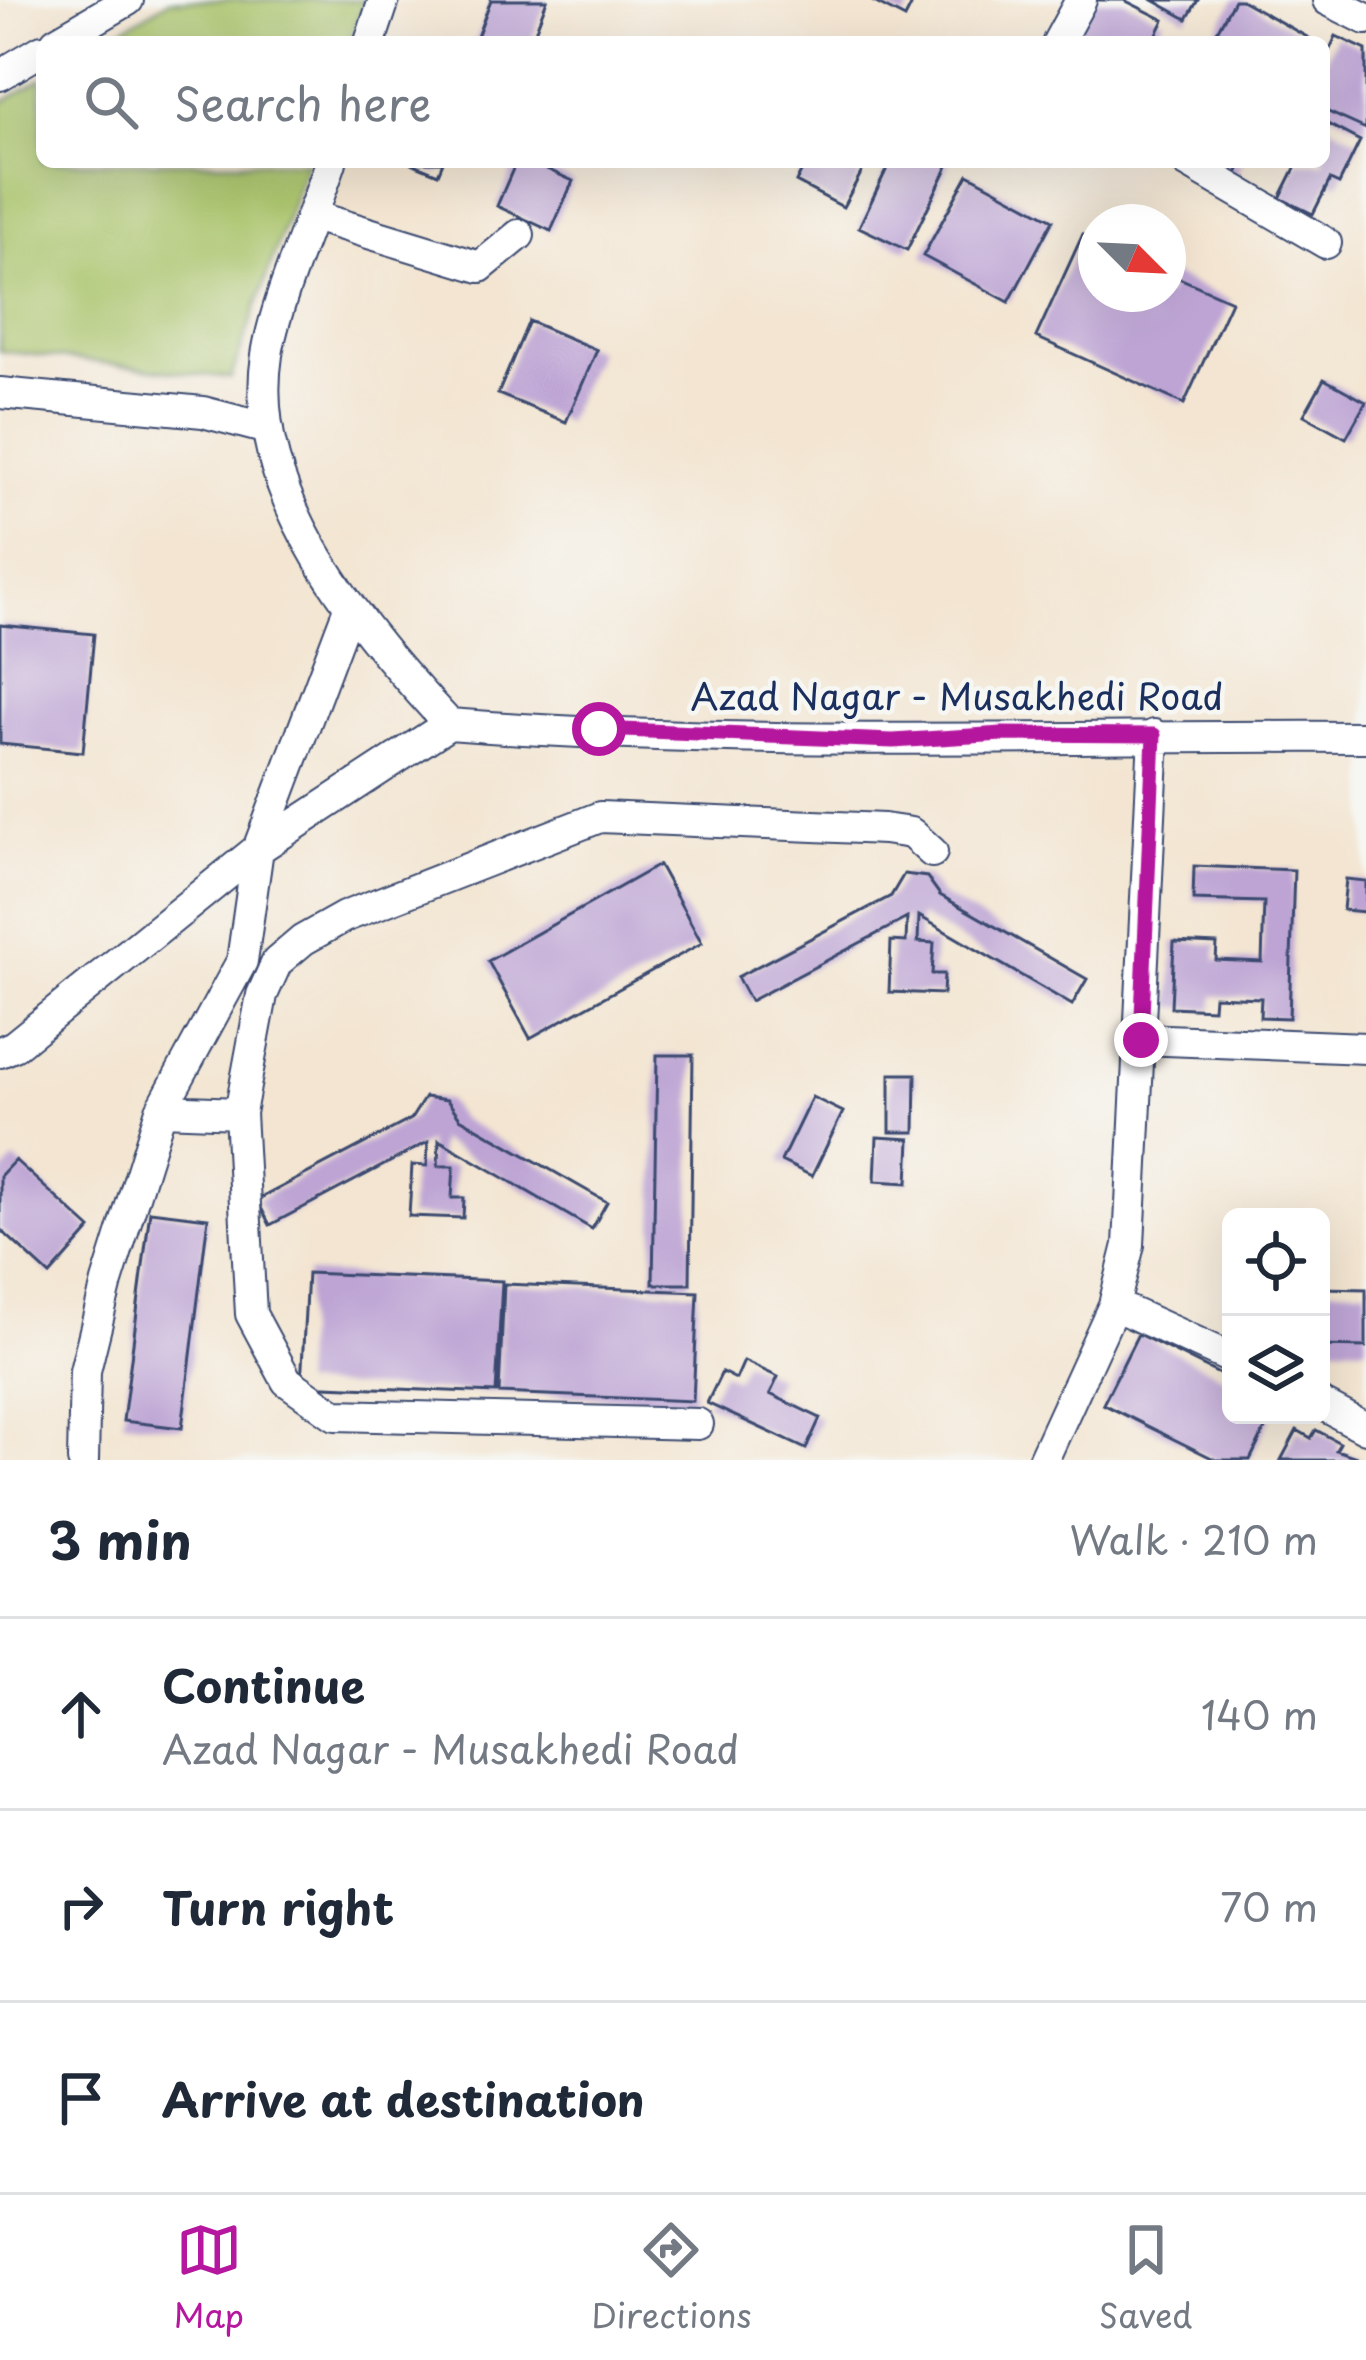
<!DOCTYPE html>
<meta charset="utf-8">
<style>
:root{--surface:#fff;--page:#f6f6f7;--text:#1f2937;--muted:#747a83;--line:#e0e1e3;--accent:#b5179e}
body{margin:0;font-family:"Playpen Sans",sans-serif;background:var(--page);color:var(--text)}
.controls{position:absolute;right:36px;bottom:36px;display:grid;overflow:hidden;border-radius:18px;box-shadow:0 12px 48px #0002}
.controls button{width:108px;height:108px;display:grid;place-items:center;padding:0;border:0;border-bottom:3px solid var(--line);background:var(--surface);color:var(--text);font:60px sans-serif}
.compass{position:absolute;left:1078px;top:204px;width:108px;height:108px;border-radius:50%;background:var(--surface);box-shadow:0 12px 48px #0002;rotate:114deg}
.stop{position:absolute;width:36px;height:36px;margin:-27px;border:9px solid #b5179e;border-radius:50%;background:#fff}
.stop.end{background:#b5179e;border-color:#fff;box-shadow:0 3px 12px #0008}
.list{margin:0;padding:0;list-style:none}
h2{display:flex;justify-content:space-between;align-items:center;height:156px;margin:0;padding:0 48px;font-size:51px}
h2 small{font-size:39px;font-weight:400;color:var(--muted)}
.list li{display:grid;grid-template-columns:78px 1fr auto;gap:36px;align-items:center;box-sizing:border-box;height:192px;padding:0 48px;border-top:3px solid var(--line)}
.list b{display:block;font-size:45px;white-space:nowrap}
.list p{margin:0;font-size:39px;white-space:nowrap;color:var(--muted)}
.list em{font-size:39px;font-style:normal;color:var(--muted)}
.icon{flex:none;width:66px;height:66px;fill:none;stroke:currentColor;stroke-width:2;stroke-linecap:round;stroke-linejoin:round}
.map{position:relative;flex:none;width:1366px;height:1460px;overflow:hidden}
.search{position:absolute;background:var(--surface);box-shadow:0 12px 48px #0002;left:36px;right:36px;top:36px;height:132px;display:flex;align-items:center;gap:30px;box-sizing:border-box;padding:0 42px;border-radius:18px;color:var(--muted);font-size:45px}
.sheet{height:732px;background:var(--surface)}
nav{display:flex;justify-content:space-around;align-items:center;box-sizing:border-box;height:168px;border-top:3px solid var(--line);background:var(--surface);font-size:33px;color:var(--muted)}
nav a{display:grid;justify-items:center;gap:6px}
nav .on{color:var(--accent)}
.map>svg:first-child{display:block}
</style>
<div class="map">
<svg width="1366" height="1460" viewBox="0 0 1366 1460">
<rect width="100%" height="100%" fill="#f6f6f2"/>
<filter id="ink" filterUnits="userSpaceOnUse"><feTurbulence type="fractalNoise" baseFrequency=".00833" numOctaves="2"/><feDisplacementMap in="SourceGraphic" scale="24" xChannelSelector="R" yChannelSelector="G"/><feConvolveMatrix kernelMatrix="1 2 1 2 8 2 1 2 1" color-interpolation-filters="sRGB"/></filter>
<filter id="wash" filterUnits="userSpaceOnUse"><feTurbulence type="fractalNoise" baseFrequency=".004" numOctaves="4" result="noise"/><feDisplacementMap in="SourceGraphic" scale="48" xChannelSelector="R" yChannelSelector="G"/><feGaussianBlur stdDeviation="2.7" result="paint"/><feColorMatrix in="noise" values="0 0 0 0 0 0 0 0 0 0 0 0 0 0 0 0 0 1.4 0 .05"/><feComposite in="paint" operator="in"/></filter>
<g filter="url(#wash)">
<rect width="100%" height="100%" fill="#f3e5d1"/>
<path fill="#a9c369" stroke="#627964" stroke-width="3" d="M170 0H364L349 42H101Z
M42 78V162H307L231 378 0 351V104Z"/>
<g id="blocks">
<path fill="#bda4d4" d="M491 0H547L531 42H475Z
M870 0H914L905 18Z
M1090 0H1124L1164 20 1153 42H1069Z
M1153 0H1198L1187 19Z
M1234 0H1241L1316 42H1232L1216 33Z
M1336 36 1366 50V129L1324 110V62Z
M1324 122 1360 141 1339 184 1330 180 1313 214 1280 198 1298 162H1324Z
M409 162H443L438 174Z
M516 162H531L573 181 551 231 497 206Z
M806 162H867L843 207 796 182Z
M890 162H950L907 250 859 227Z
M1204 162H1243L1235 177Z
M968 174 1053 220 1009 302 923 256Z
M1083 234 1096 240V294H1168V273L1231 301 1184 404 1036 337Z
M529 321 597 350 566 422 498 394Z
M1324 379 1366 402 1346 438 1304 415Z
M0 625 94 634 83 752 0 744Z
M659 865 702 943 530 1038 488 961Z
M1194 866 1294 870 1289 1018 1260 1017 1261 998 1214 996 1213 1009 1171 1007 1174 942 1217 944 1216 960 1262 962 1264 902 1193 900Z
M904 874 927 877 940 895 1087 979 1072 1005 919 916 918 942 934 943 932 974H944L943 994 889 992 891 941 906 942 907 918 750 1001 737 977 891 896Z
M1346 879 1366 881V912L1343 910Z
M657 1055H693L690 1284H653Z
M890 1074H916L915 1132H890Z
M425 1097 447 1100 460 1118 607 1202 592 1229 439 1140 438 1166H454L452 1198H464L463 1218 409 1216 412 1165 427 1166 428 1142 270 1225 257 1200 411 1119Z
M812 1097 843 1112 812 1176 781 1161Z
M877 1137 910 1139 908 1183 875 1181Z
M15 1160 91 1229 50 1275 0 1229V1176Z
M150 1211 208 1218 182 1428 123 1421Z
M307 1273 502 1281 496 1393 301 1385Z
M504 1284 698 1292 693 1401 499 1393Z
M1321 1288 1366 1289V1347L1321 1346Z
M1138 1334 1231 1380V1415H1272L1250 1460H1216L1103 1404Z
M744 1361 778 1377 770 1394 820 1418 806 1449 707 1403 722 1372 736 1379Z
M1297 1430 1311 1438 1316 1430 1340 1443 1336 1450 1365 1460H1281Z"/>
</g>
</g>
<g filter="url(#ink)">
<use href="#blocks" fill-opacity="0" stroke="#3b4a6f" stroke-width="3"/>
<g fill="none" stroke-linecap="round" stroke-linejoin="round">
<g stroke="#3b4a6f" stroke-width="34">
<path id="minor" d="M1328 0 1366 19
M56 42 128 0
M370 42 384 0
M1058 42 1081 0
M0 75 42 50
M331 162C313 217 275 302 267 355 245 495 362 630 449 724 754 748 1061 735 1366 737
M1187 162 1326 243
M313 216 480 267 519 235
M0 393 203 412 268 429
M1154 735 1129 1245 1114 1305 1231 1358
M1141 1039 1366 1048
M0 1052 14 1046 258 849 449 724
M161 1110 240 1113
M1321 1404 1366 1428
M698 1424 335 1415 287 1381 251 1314 240 1113 262 995 277 962 303 940 344 917 600 817 884 829 911 833 932 852
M83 1460 85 1371 107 1282 161 1110 242 961 258 849 349 608
M1043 1460 1114 1305"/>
</g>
<use href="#minor" stroke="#fff" stroke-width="30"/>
</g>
</g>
<g fill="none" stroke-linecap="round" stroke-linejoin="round" filter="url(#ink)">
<path stroke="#b5179e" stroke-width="15" d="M599 729 893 741 1002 734 1154 735 1141 1040"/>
</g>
<g text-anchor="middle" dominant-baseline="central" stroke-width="9" stroke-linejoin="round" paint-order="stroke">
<g font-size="36" fill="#1b2f5e" stroke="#f6f6f2">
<text x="957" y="695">Azad Nagar - Musakhedi Road</text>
</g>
</g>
</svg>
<div class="controls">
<button><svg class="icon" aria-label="locate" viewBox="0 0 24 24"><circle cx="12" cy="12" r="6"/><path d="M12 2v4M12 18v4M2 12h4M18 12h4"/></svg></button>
<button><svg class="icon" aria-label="layers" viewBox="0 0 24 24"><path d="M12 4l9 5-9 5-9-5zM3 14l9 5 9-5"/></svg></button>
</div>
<svg class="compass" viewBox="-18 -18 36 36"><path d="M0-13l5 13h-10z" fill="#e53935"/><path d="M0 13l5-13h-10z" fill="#747a83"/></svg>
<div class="stop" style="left:599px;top:729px"></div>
<div class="stop end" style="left:1141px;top:1040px"></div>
<div class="search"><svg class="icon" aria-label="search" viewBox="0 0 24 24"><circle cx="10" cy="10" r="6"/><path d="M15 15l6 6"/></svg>Search here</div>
</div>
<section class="sheet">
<h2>3 min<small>Walk · 210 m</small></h2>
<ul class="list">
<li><svg class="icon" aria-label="ahead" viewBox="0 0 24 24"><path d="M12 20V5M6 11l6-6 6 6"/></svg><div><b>Continue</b><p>Azad Nagar - Musakhedi Road</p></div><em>140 m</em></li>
<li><svg class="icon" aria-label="right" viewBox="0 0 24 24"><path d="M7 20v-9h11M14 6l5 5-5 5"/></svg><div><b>Turn right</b></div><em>70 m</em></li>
<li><svg class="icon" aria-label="arrive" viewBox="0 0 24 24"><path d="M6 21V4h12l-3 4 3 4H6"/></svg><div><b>Arrive at destination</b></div></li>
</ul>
</section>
<nav>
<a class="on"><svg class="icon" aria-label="map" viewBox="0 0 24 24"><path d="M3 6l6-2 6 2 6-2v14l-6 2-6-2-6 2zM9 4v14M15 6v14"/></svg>Map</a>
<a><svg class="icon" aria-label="directions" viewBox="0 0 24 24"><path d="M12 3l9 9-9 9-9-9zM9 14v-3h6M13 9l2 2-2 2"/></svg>Directions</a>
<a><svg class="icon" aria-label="saved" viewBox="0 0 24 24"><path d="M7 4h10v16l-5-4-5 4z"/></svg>Saved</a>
</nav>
